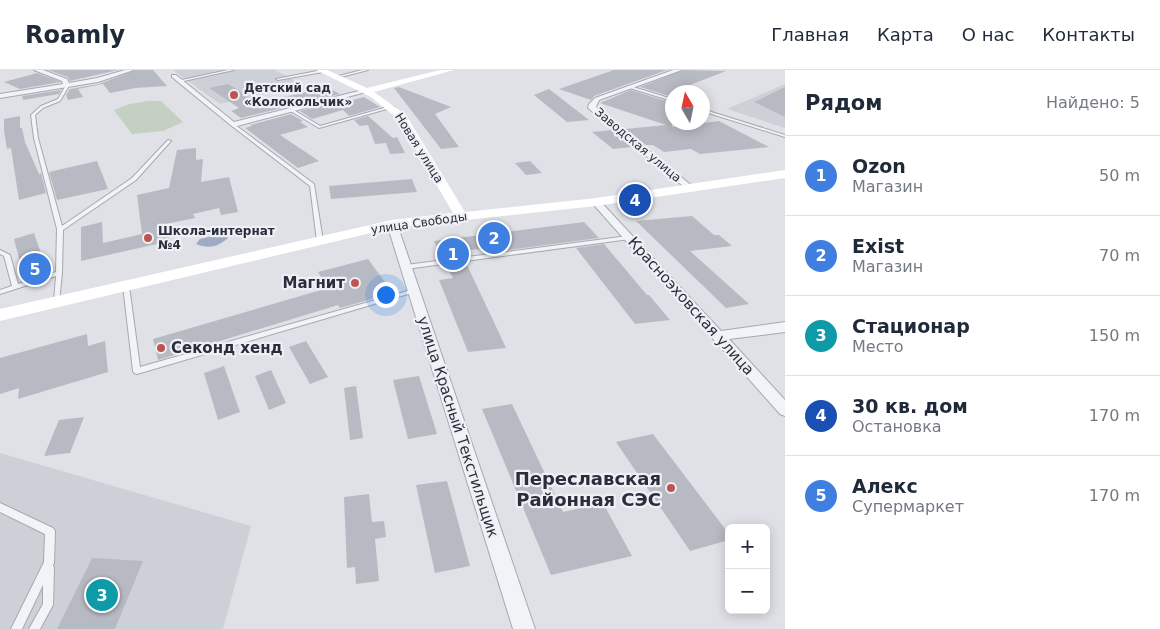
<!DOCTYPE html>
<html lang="ru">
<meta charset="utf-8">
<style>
:root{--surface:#fff;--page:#f2f2f3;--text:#1f2937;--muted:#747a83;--line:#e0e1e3;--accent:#be5352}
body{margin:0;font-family:"DejaVu Sans",sans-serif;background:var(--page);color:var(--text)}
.controls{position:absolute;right:15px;bottom:15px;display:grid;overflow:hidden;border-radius:8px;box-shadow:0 2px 12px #0003}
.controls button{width:45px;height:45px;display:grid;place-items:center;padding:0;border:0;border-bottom:1px solid var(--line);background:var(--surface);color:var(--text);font:25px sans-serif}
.compass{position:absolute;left:665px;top:15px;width:45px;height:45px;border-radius:50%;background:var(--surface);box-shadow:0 2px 12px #0003;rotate:351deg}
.you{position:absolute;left:385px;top:224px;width:18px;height:18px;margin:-12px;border:4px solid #fff;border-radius:50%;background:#1a73e8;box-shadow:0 0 0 8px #1a73e833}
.badge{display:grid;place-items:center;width:32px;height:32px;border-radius:50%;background:var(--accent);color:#fff;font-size:16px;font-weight:700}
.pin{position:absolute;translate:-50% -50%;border:2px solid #fff;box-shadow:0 1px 5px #0006}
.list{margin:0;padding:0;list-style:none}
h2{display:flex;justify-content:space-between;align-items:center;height:65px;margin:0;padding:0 20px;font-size:21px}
h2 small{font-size:16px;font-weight:400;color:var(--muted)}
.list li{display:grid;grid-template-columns:32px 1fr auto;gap:15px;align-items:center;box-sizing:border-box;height:80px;padding:0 20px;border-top:1px solid var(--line)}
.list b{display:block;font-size:19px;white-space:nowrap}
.list p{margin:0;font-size:16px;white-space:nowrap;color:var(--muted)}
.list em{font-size:16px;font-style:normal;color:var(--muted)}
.map{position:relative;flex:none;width:785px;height:559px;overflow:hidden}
header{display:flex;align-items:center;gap:30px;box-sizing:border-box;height:70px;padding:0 25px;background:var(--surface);border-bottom:1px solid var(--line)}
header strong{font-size:24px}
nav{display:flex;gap:28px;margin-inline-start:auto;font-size:18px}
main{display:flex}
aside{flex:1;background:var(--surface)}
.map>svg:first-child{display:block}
</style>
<header>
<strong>Roamly</strong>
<nav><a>Главная</a><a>Карта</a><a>О нас</a><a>Контакты</a></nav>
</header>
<main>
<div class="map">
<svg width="785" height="559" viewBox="0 0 785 559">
<rect width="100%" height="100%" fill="#e0e1e7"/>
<path fill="#ced0d8" d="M178 0H275L303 15 220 34 174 1Z
M785 14V58L727 39Z
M0 383 251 456 223 559H0Z"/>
<path fill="#c3d0c2" d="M148 31H161L183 52 163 61 132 64 114 40 130 34Z"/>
<path fill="#9fabc3" d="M226 163 228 168C218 177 209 179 196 174L200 169Z"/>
<path fill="#b8bac3" d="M48 0H118L70 11 68 7Z
M136 0H153L167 16 135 18 110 23 103 14 78 19 83 27 68 30 66 25 70 19 99 14Z
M614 0H667L594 26 591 30 559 19Z
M684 0 726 1 672 22V27L640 17Z
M37 3 61 12 20 19 4 12Z
M228 14 259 33 327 17 340 24 241 48 231 41 239 38 209 18Z
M399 17 451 37 435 44 459 77 441 79 394 18Z
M785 17V47L754 32Z
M549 19 589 50 567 52 534 25Z
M61 20 59 24 23 30 22 26Z
M631 20 672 33V57L719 51 769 77 700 84 691 79 664 82 653 75H646L625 59 666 55 600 33Z
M364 27 380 37 349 46 343 40 312 49 300 41 349 28 353 30Z
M291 44 303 51 300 52 308 57 280 65 319 91 298 98 245 58 252 56 250 55Z
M20 46V58H22L25 72 39 104 41 103 46 123 19 130 11 78 7 79 4 61V49Z
M368 46 393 68 397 67 405 83 390 84 386 73 375 74 368 55 360 56 354 50Z
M612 60 632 77 613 79 592 62Z
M196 78V90L203 89 201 112 229 107 238 142 221 145 219 138 193 144 195 148 166 154 170 171 81 191V157L102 152 103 173 142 164 137 125 169 118 177 80Z
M97 91 108 119 57 130 49 102Z
M530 91 542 103 526 105 515 93Z
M412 109 417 122 331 129 329 116Z
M692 146 714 165H719L732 176 690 181 749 234 726 238 636 151Z
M584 152 599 168 493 182 490 178 460 181 462 186 443 188 434 171Z
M34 163 47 201 24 208 14 169Z
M604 174 647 225H649L670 250 635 254 576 178Z
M368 189 393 223 340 238 338 235 158 290 153 269 328 218 318 202Z
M466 193 493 250 506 278 468 282 439 210 453 208 446 195Z
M87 264 88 276 105 271 108 302 18 329 19 318 0 324V288Z
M306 271 328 307 310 314 289 277Z
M224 296 240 342 218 350 204 303Z
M271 300 286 333 269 340 255 306Z
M419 306 437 364 408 369 393 310Z
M356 316 363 368 350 370 344 318Z
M512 334 563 442 603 433 632 486 551 505 482 339Z
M84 347 70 383 44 386 59 350Z
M653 364 729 464V470L690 481 616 372Z
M447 411 470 496 435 503 416 415Z
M369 424 372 452 384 451 386 467 375 469 379 511 356 514 355 497 347 498 344 427Z
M92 488 143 491 115 559H57Z"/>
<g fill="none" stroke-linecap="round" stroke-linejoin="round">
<g stroke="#a6a8b0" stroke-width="2">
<path id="lane" d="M228 0H234L179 12 177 11Z
M322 0 323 2 278 10 276 9Z
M362 0H368L337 8 335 7Z
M66 15 69 16 60 31 43 38 35 45 38 68 62 156 132 108 168 70 171 71 136 110 63 160 62 203 59 232H55L54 231 56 206 0 224V220L12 216 4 186 0 184V180L10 185 18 214 56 202 57 159 34 68 31 45 41 36 58 29Z
M630 16 672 29V31L630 18Z
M391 36 394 37 319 58 289 40 292 39 320 56Z
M702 39 785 65V67L702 41Z
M232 54H234L314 114 323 171 322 172H318L317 171 310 116 232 56Z
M628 166 631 168 630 169 406 199 403 197 406 195Z
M126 214 129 216 140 297 411 220 413 219 416 221 415 222 137 304 134 303 133 301 123 216Z
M0 433 53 458 55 461 54 493 53 495 54 498 53 535 40 559H29L43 534V515L22 559H11L44 492 45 464 0 442Z"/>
</g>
<g stroke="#a6a8b0" stroke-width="2">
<path id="street" d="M34 0H43L67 9 69 13 97 8 125 0H134L98 12 0 28V24L63 14 62 11Z
M673 0H682L599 30 596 37 692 116 694 118 689 121 588 38 589 34 595 28Z
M172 5H176L234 52 367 19 370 21 233 57 172 7Z
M596 129 599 130 721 261 785 252V262L729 269 785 330V346L780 344 593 134 591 132Z
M392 151 397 154 535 559H513L387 154Z"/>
</g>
<use href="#lane" fill="#f2f3f6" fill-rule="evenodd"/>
<use href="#street" fill="#f2f3f6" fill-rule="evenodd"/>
<path fill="#fff" fill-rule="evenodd" d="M316 0H327L367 18 440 0H454L374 22 406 45 465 142 596 128 785 100V108L596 136 392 158 0 251V239L392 150 453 143 398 49 371 27Z"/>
</g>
<g fill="#be5352" stroke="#eff0f5" stroke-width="2">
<circle cx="234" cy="25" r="5"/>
<circle cx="148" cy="168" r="5"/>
<circle cx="355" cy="213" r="5"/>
<circle cx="161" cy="278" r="5"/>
<circle cx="671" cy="418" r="5"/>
</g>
<g text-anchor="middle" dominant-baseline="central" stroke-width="4.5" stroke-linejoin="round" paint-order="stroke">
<g font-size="12" font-weight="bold" fill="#2a2e3c" stroke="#eff0f5" text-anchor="start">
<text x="244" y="18">Детский сад<tspan x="244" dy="14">«Колокольчик»</tspan></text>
<text x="158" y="161">Школа-интернат<tspan x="158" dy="14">№4</tspan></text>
</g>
<g font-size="12" fill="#2a2e3c" stroke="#eff0f5">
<text transform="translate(638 75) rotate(40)">Заводская улица</text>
<text transform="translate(419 78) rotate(58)">Новая улица</text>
<text transform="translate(419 153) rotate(-8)">улица Свободы</text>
</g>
<g font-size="15" font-weight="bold" fill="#2a2e3c" stroke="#eff0f5" text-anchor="end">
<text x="345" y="213">Магнит</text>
<text x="171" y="278" text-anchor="start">Секонд хенд</text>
</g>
<g font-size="15" fill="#2a2e3c" stroke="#eff0f5">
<text transform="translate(691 236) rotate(48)">Красноэховская улица</text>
<text transform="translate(458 357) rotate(72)">улица Красный Текстильщик</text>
</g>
<g font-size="18" font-weight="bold" fill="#2a2e3c" stroke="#eff0f5" text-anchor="end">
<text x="661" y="408">Переславская<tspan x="661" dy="21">Районная СЭС</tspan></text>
</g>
</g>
</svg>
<div class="controls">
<button>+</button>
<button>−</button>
</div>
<svg class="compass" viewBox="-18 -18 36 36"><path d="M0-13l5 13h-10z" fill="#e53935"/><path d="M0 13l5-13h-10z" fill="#747a83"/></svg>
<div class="you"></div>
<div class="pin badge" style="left:453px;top:184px;background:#3f7fe0">1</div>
<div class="pin badge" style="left:494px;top:168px;background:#3f7fe0">2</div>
<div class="pin badge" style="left:102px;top:525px;background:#0f9aa8">3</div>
<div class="pin badge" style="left:635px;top:130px;background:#1a4fb4">4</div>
<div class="pin badge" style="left:35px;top:199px;background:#3f7fe0">5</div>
</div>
<aside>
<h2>Рядом<small>Найдено: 5</small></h2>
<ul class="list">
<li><span class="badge" style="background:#3f7fe0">1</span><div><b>Ozon</b><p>Магазин</p></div><em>50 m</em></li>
<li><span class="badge" style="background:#3f7fe0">2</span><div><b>Exist</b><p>Магазин</p></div><em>70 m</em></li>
<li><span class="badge" style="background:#0f9aa8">3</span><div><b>Стационар</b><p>Место</p></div><em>150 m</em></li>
<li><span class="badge" style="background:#1a4fb4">4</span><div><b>30 кв. дом</b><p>Остановка</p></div><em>170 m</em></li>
<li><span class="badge" style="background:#3f7fe0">5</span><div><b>Алекс</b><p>Супермаркет</p></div><em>170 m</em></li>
</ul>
</aside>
</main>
